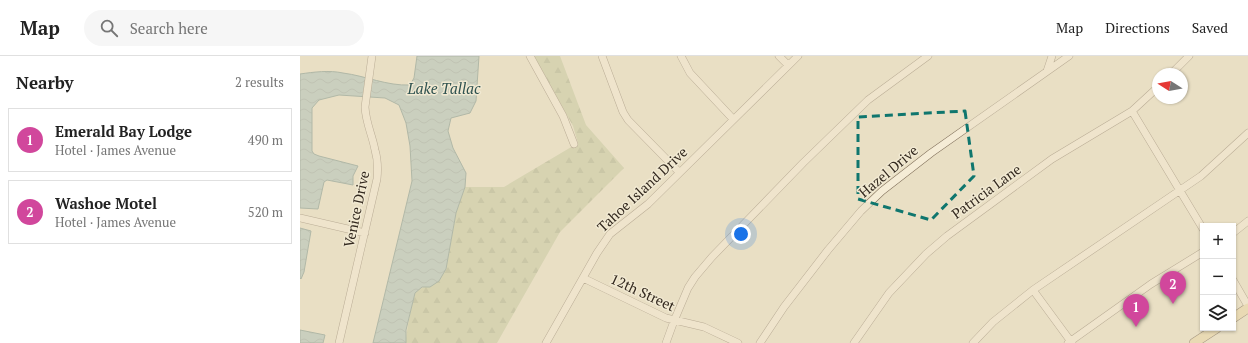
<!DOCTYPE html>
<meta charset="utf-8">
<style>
:root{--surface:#fff;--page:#f6f6f6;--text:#222;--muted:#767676;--line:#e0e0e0;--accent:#1a73e8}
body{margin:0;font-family:"PT Serif",serif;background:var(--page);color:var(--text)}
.controls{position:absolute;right:12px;bottom:12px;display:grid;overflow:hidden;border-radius:0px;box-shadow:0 1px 3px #0004}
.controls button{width:36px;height:36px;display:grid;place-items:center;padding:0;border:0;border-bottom:1px solid var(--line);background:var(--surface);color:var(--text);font:20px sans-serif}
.compass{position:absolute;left:852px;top:12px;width:36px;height:36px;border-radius:50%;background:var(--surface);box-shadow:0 1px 3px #0004;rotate:281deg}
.you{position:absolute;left:441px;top:178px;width:14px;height:14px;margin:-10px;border:3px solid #fff;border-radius:50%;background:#1a73e8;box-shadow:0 0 0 6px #1a73e833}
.badge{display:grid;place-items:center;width:26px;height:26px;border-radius:50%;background:var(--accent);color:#fff;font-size:13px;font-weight:700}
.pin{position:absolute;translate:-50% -33px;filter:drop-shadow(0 1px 2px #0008)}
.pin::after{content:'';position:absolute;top:21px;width:14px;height:12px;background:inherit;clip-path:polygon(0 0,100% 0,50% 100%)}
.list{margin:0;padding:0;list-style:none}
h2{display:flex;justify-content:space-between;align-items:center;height:52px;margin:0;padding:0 16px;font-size:17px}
h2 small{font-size:13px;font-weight:400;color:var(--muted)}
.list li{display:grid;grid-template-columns:26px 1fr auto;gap:12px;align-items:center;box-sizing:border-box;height:64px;margin:0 8px 8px;padding:0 8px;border:1px solid var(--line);border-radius:0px}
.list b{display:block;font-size:15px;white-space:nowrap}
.list p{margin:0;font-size:13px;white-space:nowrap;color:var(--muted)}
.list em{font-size:13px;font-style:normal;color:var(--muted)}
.icon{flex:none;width:22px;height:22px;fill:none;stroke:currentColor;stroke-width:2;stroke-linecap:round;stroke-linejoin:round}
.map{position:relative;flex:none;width:948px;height:287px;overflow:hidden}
header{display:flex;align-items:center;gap:24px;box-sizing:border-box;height:56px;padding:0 20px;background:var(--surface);border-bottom:1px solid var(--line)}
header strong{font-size:19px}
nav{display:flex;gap:22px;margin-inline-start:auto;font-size:14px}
.search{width:280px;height:36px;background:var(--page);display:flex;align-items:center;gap:10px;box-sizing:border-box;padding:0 14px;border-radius:22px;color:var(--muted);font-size:15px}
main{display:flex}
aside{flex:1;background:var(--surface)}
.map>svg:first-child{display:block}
</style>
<header>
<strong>Map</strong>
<div class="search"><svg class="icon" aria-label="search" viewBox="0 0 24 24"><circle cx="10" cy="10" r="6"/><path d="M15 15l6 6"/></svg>Search here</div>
<nav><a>Map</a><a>Directions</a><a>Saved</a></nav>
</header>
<main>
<aside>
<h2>Nearby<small>2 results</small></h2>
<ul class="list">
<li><span class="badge" style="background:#d1479c">1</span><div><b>Emerald Bay Lodge</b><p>Hotel · James Avenue</p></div><em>490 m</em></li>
<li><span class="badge" style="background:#d1479c">2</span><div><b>Washoe Motel</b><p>Hotel · James Avenue</p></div><em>520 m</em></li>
</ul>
</aside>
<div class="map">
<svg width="948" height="287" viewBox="0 0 948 287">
<defs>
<pattern id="forest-firs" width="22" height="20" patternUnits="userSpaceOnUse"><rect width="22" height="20" fill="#c0c699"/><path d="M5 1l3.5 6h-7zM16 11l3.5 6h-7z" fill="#a5aa83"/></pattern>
<pattern id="water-waves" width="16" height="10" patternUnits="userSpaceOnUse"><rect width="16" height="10" fill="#a5bdb6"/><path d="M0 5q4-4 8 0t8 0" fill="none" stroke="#8ea29c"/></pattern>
</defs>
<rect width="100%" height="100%" fill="#e9dfc4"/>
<path fill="url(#forest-firs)" d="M234 0H260L286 69 324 112 260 176 197 287H106C105 282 113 240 116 236 119 231 124 231 130 231L146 213 156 157 165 131H204L278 87 273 70Z"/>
<path fill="url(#water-waves)" stroke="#6d8a83" d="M117 0H179L176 45 170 57 151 62 148 75 153 92 166 117 165 131 156 157 146 213 139 225 130 231H122L115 237 106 274V287H73L112 125 110 90 106 67 99 49 85 42 39 39 19 44 12 52V95L14 98 19 100 58 110 53 120V129L27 124 24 126 18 153 0 152V18C14 16 29 14 43 17 66 20 87 30 110 29L114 22Z
M0 172 11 175 4 216 1 223 0 222Z
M0 274 25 279 23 287H0Z"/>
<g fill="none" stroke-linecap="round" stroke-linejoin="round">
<g stroke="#82715c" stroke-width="8">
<path id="minor" d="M230 0 263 60 274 88
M302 0 323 56 328 64 379 116
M381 0 390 17 433 63
M479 0 488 9
M747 15 752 0
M871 18 889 0
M832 55 903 173
M0 162 65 177
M933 177 948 165
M283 222 366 262 404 271 438 287
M933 224 948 250
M733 234 772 287
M39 287 77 123C78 113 78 104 75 94 72 78 66 68 65 51L72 0
M246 287 297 197 310 178 348 148 498 0
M366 287 374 265 388 232 395 221 412 201 503 107 568 44 628 0
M460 287 484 251 528 194 561 155 582 135 631 97 769 0
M554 287 589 237 626 198 647 180 752 103 832 55 858 31
M673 287 693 266 733 234 901 120 948 77
M768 287 851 228 903 196"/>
</g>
<g stroke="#504030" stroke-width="10">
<path id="major" d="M933 262 948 252
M894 287 917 272"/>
</g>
<use href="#minor" stroke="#f5ecd6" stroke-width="7"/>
<use href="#major" stroke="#e9d49f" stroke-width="9"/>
</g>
<path d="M0 0H948V287H0ZM665 55 674 120 631 164 558 143V61Z" fill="#e9dfc4" fill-opacity=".55" fill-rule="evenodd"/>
<path fill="none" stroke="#0f766e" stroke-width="3" stroke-dasharray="8 5" stroke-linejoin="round" d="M665 55 674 120 631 164 558 143V61Z"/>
<g text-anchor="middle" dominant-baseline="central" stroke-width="3" stroke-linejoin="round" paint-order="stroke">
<g font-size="14" fill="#33291f" stroke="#f1e9d2">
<text transform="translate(588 115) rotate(-40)">Hazel Drive</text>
<text transform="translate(342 133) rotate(-43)">Tahoe Island Drive</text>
<text transform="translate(686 135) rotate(-36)">Patricia Lane</text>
<text transform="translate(56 153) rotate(-78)">Venice Drive</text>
<text transform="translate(343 236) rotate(25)">12th Street</text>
</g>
<g font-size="15" font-style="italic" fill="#2f5250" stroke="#f1e9d2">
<text x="144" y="32">Lake Tallac</text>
</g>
</g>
</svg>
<div class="controls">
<button>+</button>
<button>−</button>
<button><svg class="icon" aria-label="layers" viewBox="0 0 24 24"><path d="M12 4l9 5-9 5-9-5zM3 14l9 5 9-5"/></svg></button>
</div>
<svg class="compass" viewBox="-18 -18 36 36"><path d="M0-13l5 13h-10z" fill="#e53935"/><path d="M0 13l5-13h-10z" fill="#767676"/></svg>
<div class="you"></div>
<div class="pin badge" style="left:836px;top:271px;background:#d1479c">1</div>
<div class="pin badge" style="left:873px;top:248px;background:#d1479c">2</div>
</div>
</main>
